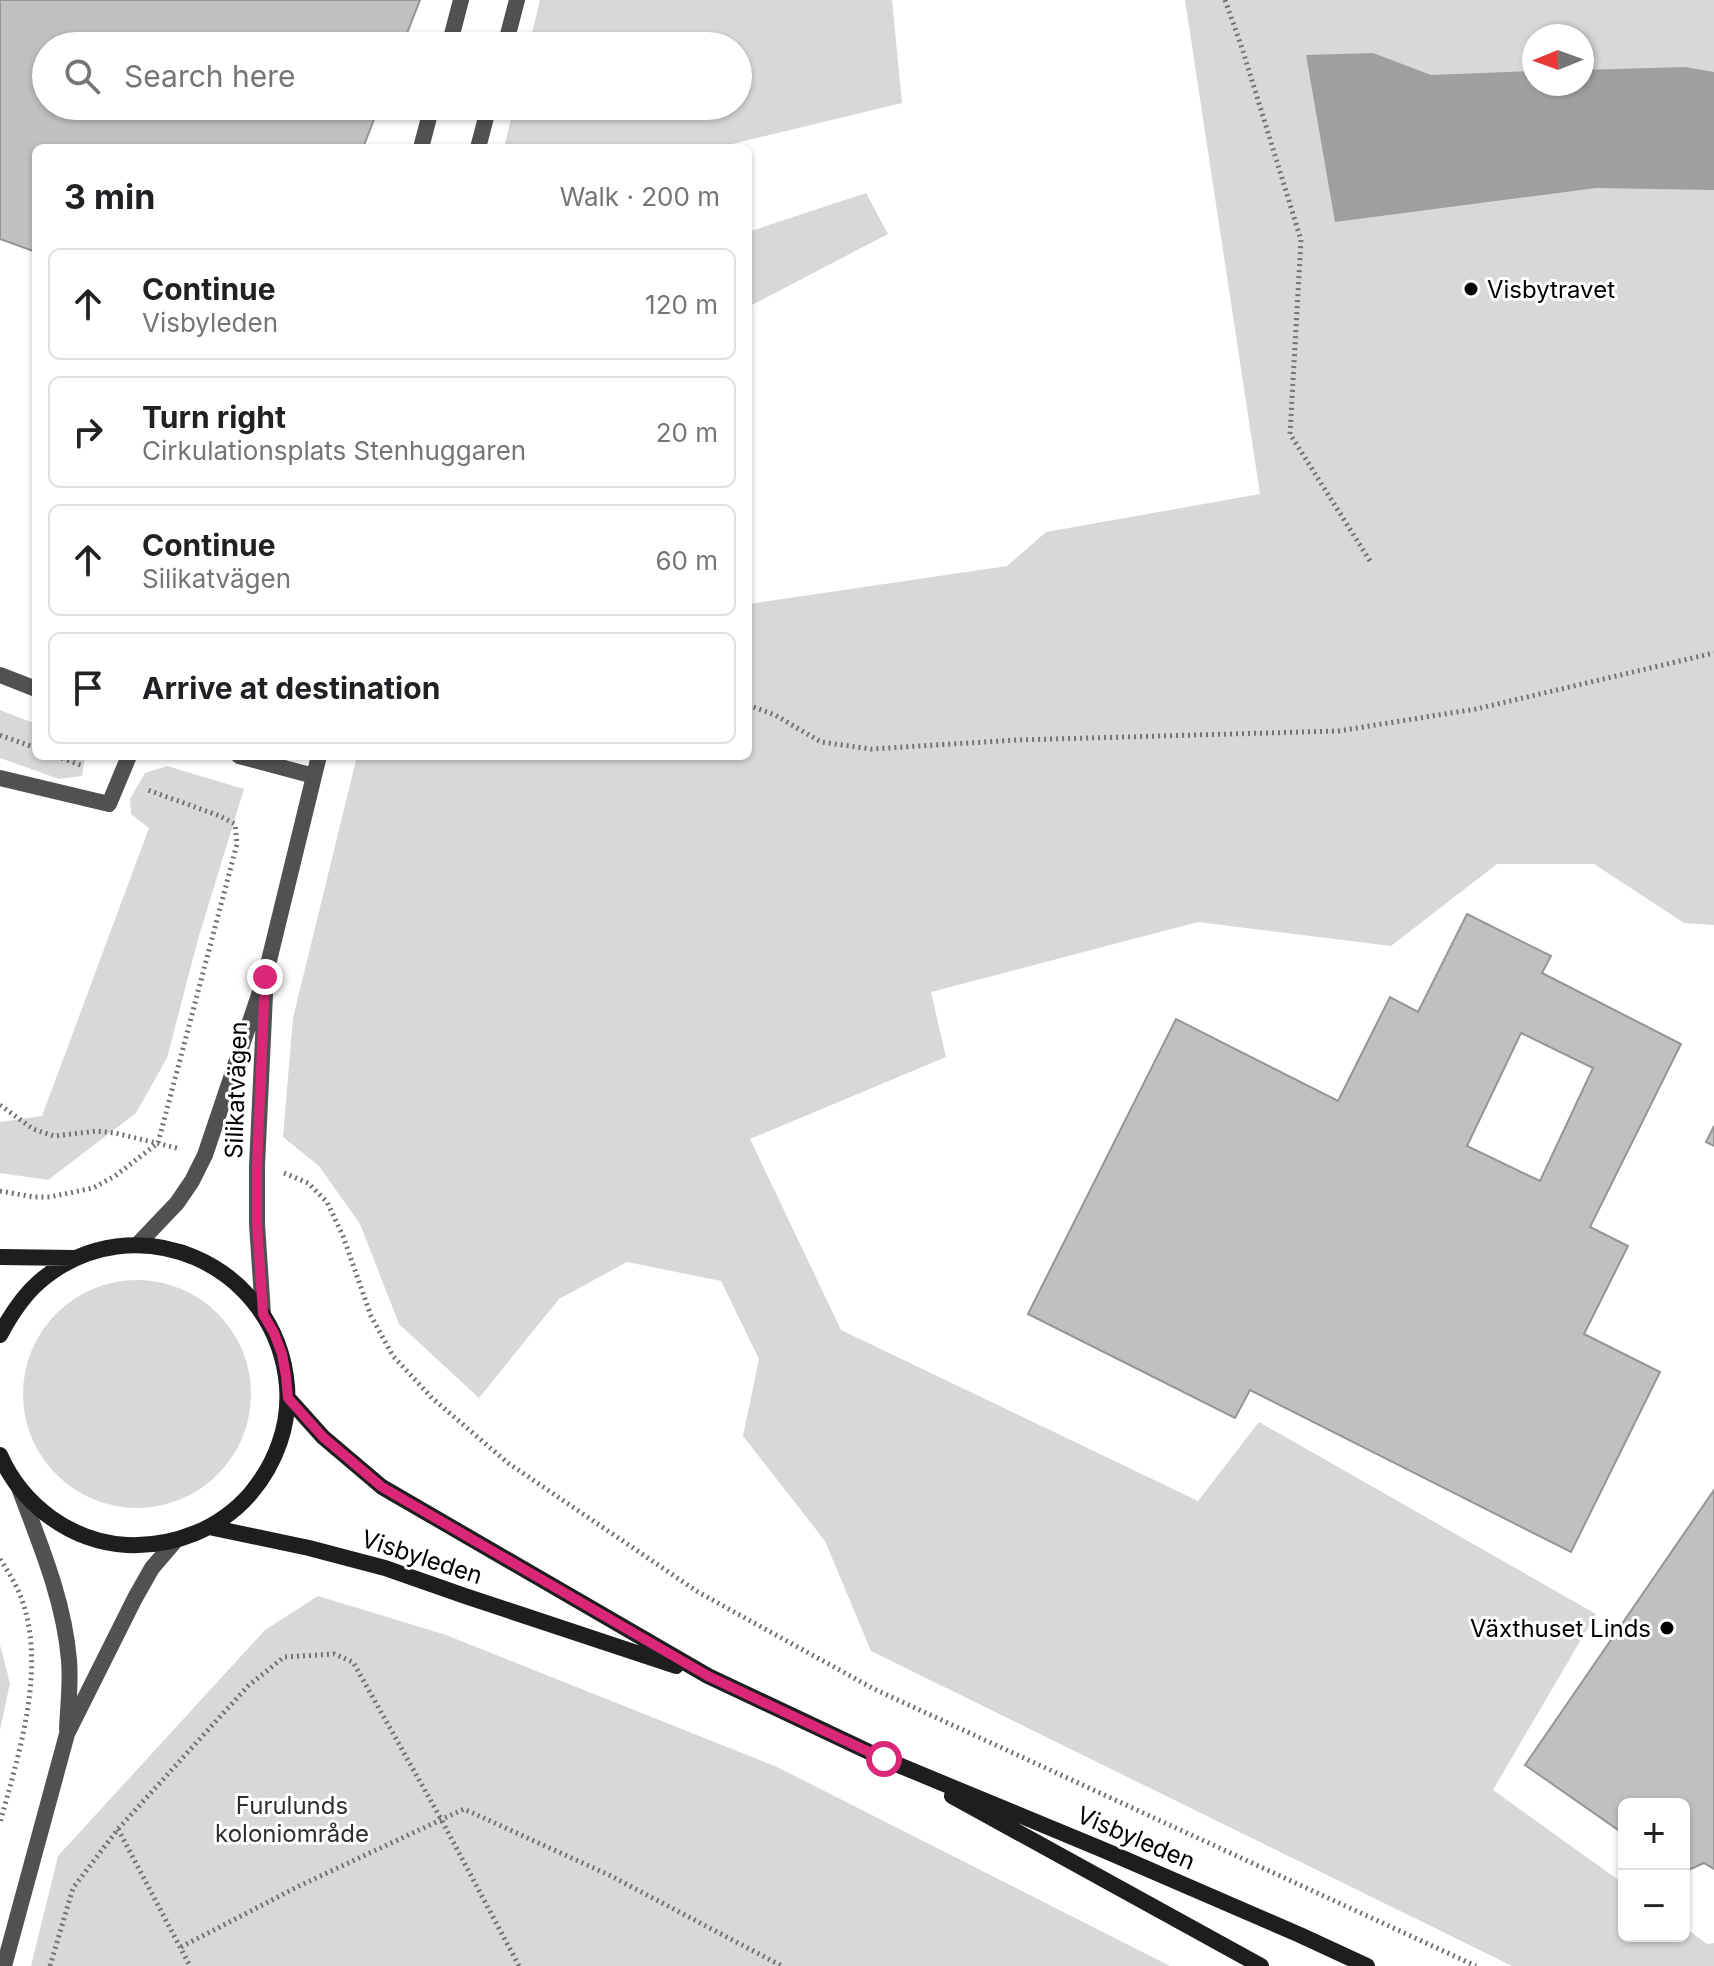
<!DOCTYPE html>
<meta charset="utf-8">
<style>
:root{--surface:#fff;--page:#f6f6f6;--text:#202124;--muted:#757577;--line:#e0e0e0}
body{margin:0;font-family:Inter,sans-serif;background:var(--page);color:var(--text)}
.controls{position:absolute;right:24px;bottom:24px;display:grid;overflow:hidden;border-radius:12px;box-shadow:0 2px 6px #0004}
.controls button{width:72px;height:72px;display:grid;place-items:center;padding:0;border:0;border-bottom:2px solid var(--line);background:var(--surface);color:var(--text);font:40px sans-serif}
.compass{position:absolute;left:1522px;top:24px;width:72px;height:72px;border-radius:50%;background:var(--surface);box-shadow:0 2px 6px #0004;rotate:269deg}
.stop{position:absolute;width:24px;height:24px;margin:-18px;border:6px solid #db2777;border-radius:50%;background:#fff}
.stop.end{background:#db2777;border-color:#fff;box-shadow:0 2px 8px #0008}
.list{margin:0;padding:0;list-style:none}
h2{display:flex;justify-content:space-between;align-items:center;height:104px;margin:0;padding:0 32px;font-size:34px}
h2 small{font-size:26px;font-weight:400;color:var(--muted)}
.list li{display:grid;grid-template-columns:52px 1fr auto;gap:24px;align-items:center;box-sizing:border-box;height:112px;margin:0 16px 16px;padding:0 16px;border:2px solid var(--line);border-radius:12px}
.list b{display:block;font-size:30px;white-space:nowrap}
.list p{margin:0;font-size:26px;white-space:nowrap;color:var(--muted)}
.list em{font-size:26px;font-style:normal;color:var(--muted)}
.icon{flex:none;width:44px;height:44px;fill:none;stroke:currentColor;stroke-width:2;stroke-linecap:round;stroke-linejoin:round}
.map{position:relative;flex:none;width:1714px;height:1966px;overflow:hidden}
.search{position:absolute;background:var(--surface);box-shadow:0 2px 6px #0004;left:32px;top:32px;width:720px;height:88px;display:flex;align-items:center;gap:20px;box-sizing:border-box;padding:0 28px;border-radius:44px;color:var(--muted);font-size:30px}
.panel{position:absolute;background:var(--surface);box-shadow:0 2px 6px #0004;left:32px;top:144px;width:720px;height:616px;border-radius:12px}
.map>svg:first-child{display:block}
</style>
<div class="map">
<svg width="1714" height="1966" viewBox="0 0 1714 1966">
<rect width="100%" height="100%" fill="#fff"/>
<path fill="#d8d8d8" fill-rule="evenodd" d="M540 0H892L902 103 715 148H504L514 106H738V46H529Z
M1185 0H1714V925L1684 923 1594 864H1497L1391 946 1198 922 931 992 946 1057 750 1139 841 1330 1198 1501 1259 1422 1596 1614 1493 1790 1624 1884V1936H1684V1927L1707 1944 1714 1943V1966H1512L871 1651 825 1541 743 1436 759 1359 721 1281 627 1262 559 1299 479 1398 399 1324 360 1224 319 1166 283 1137 293 1018 357 756H748V604L1007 566 1046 532 1260 494ZM1534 36H1582V84H1534Z
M866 193 888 234 748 307V232Z
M0 710 36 724V756H85L82 776 59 779 0 758Z
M167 766 244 789 198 939 167 1058 136 1113 48 1180 0 1173V1122L42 1116 149 828 131 814 130 799 145 773Z
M23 1394a114 114 0 1 1 228 0a114 114 0 1 1-228 0Z
M318 1596 446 1635 777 1767 1170 1966H31L58 1856 265 1630Z
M0 1645 10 1683 0 1730Z"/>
<path fill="#9f9f9f" d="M1373 53 1431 75 1534 71V84H1582V70L1685 67 1714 72V190L1596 188 1335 222 1306 55Z"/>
<path fill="#c0c0c0" stroke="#959595" stroke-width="2" fill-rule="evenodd" d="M0 0H420L402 46H46V106H379L363 148H36V252L0 239Z
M1467 914 1551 956 1542 973 1681 1044 1590 1227 1628 1246 1584 1334 1660 1372 1571 1552 1250 1390 1235 1418 1028 1314 1176 1019 1338 1101 1390 997 1418 1012ZM1521 1033 1593 1068 1540 1181 1467 1146Z
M1714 1126V1146L1706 1142Z
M1714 1490V1869L1704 1863 1684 1872V1804H1624V1834L1525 1765Z"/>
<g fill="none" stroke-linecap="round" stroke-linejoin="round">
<path stroke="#737373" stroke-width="5" stroke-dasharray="2 4" stroke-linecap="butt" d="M1225 0 1242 48 1301 240 1290 434 1370 561
M748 705 775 715 821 742 871 749 1017 740 1338 731 1476 709 1714 653
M0 735 36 748
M56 756 83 766
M0 1105 33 1129 54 1136 97 1131 115 1133 177 1148
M284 1173 308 1183 327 1202 343 1236 371 1316 393 1356 432 1398 508 1463 698 1592 874 1689 1476 1966
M0 1191 34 1197H50L93 1188 115 1176 158 1143 237 844 235 824 220 816 145 789
M0 1559C9 1573 18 1587 23 1603 46 1672 18 1756 0 1823
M118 1829 190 1966
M181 1947 299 1886 464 1809 609 1875 782 1966
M50 1966 73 1888 118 1829 248 1686 284 1657 334 1654 353 1662 441 1819 519 1966"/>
<path stroke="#515151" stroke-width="16" d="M449 46 461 0
M421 148 432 106
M0 778 109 804 129 756"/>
<path stroke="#515151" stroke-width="16" d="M505 46 517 0
M478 148 489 106
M0 675 36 689
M314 776 319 756
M137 1245 177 1203 192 1181 205 1155 265 977 314 776 239 756
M263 1314 257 1224V1166L265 995
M19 1488C40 1544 64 1600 69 1660 71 1683 68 1706 67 1729
M4 1966 67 1734 135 1598 152 1568 176 1540"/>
<path stroke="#1e1e1e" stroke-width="16" d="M0 1257 75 1258
M0 1335C10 1316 22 1297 39 1282 134 1200 277 1264 287 1386 290 1425 276 1463 251 1493 220 1529 174 1547 127 1545 71 1542 22 1505 0 1455
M288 1398 323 1437 382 1487 708 1676 884 1759 1106 1851 1300 1935 1367 1966
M209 1527 309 1548 385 1568 465 1596 676 1666
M952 1796 1261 1966"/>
</g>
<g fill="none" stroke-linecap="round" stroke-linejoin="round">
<path stroke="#db2777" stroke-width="10" d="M265 977 257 1166V1224L263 1314 274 1333 282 1354 286 1376 288 1398 323 1437 382 1487 708 1676 884 1759"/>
</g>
<g fill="#000" stroke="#fff" stroke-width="3">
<circle cx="1471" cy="289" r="8"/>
<circle cx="1667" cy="1628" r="8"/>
</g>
<g text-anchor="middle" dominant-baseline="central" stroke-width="6" stroke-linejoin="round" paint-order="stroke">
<g font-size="24" fill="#000" stroke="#fff" text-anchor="start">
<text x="1487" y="289">Visbytravet</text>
<text x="1651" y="1628" text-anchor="end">Växthuset Linds</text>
</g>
<g font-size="24" fill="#000" stroke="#fff">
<text transform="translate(236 1090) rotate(-88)">Silikatvägen</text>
<text transform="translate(422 1557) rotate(18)">Visbyleden</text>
<text transform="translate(1136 1838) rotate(23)">Visbyleden</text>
</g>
<g font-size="24" fill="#2f2f2f" stroke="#fff">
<text x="292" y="1805">Furulunds<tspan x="292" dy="28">koloniområde</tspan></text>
</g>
</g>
</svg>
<div class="controls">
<button>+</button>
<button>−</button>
</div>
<svg class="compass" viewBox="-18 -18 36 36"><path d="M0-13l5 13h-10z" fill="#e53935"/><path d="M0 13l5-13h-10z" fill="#757577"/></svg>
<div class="stop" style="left:884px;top:1759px"></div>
<div class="stop end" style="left:265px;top:977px"></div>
<div class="search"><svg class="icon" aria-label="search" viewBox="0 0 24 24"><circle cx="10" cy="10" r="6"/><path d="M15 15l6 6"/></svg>Search here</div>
<section class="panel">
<h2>3 min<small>Walk · 200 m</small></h2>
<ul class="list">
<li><svg class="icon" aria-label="ahead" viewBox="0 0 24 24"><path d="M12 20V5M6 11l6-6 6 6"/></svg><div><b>Continue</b><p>Visbyleden</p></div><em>120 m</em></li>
<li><svg class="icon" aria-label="right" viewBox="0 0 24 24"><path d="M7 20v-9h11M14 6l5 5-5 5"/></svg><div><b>Turn right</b><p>Cirkulationsplats Stenhuggaren</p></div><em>20 m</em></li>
<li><svg class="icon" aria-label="ahead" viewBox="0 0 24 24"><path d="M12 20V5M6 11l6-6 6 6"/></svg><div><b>Continue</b><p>Silikatvägen</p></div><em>60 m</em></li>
<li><svg class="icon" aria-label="arrive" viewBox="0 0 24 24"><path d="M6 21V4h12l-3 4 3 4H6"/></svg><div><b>Arrive at destination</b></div></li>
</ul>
</section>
</div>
